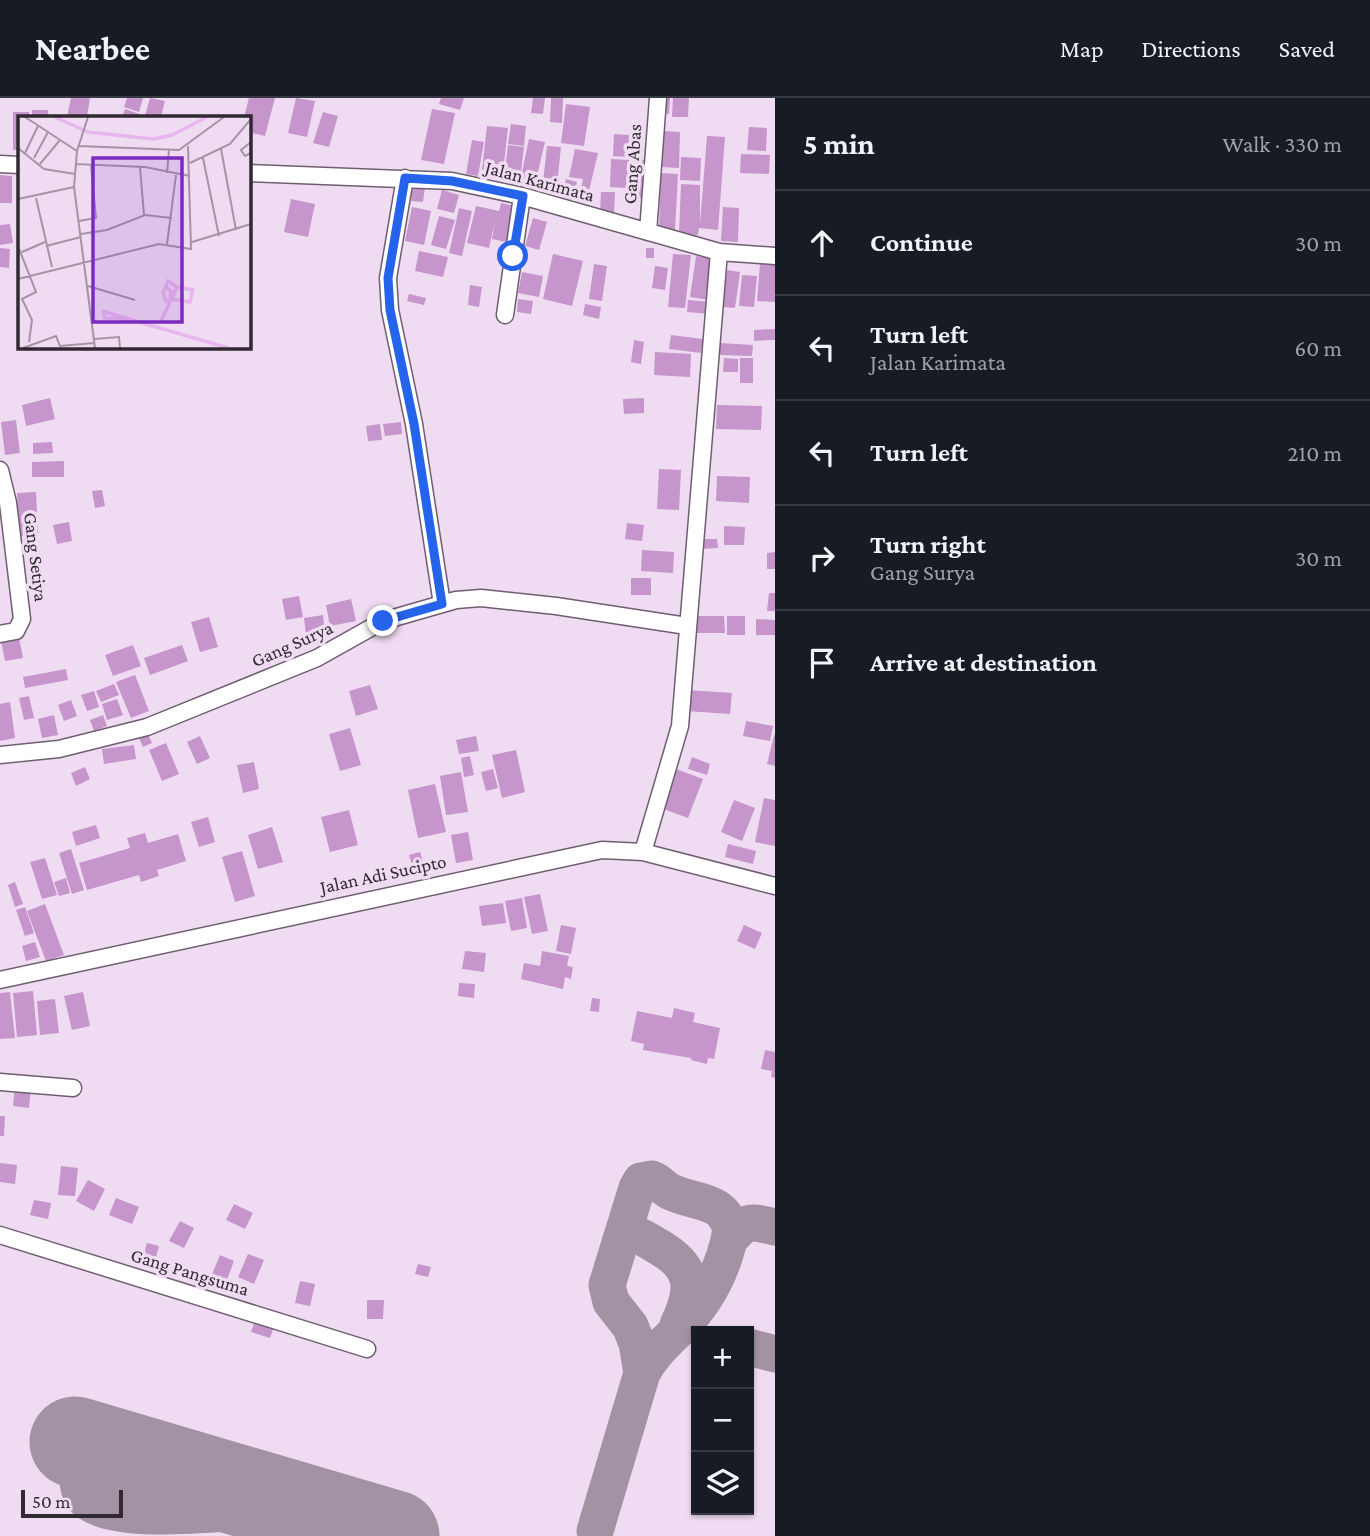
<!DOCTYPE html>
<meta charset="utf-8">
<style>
:root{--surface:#171b24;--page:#20242c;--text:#f1f3f6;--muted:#9ea1a6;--line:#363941}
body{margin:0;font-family:"Crimson Pro",serif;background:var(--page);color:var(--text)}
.controls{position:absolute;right:21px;bottom:21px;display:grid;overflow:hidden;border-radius:0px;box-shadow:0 2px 5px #0004}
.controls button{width:63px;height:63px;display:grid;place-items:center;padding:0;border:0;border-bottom:2px solid var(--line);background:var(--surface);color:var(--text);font:35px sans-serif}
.scale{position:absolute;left:21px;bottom:18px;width:102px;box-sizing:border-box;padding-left:7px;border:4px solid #312931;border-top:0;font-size:19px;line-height:24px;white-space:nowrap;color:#312931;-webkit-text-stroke:5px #f0dcf2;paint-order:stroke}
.stop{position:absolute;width:21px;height:21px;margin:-16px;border:5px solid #2563eb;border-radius:50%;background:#fff}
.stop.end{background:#2563eb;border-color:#fff;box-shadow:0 2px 7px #0008}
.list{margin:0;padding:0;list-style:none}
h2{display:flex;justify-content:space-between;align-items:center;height:91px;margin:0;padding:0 28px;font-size:30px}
h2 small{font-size:23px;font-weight:400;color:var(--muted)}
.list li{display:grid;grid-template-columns:46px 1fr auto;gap:21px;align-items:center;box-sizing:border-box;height:105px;padding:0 28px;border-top:2px solid var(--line)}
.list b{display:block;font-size:26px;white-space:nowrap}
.list p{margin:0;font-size:23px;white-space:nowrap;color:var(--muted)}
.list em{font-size:23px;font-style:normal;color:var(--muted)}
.icon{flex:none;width:38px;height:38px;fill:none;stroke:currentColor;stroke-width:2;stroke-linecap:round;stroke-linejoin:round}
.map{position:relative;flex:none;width:775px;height:1438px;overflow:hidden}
header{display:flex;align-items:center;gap:42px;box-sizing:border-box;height:98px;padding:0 35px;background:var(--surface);border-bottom:2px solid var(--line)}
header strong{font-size:33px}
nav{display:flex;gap:38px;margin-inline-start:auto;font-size:24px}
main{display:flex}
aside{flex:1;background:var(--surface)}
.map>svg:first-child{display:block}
</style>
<header>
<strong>Nearbee</strong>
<nav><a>Map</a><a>Directions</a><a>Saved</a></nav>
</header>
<main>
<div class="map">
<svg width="775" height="1438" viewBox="0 0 775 1438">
<rect width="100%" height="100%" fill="#f0dcf2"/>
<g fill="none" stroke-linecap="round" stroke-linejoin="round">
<path stroke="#a292a3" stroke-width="37" d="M729 1142C747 1121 750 1123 775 1129
M620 1144 630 1136C640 1136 650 1144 659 1149 695 1170 695 1191 678 1227
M749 1249 775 1256
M83 1347C80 1362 73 1385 83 1399 105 1430 221 1414 258 1413 281 1413 305 1417 328 1419
M595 1433 642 1275C652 1256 666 1244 681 1229 708 1202 724 1170 731 1132 723 1099 694 1106 669 1093 663 1090 660 1084 652 1081L641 1083 637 1090 607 1187 611 1204 630 1228 637 1245 642 1275"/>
<path stroke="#a292a3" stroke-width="91" d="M75 1344 394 1438"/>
</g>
<path fill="#c595cb" d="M71 0H90L87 19H67Z
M127 0H143L139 14 124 9Z
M150 0 165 3 161 19H122L125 11 145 18Z
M249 0H275L265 38 248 34V19H244Z
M296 0 315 3 307 39 288 35Z
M441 0H464L460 12 439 6Z
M533 0H545L543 16 531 15Z
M551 0H563L562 25 550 24Z
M663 0H670L669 16H662Z
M673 0H689L688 19H672Z
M566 6 590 9 584 48 561 45Z
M432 11 455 15 444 66 421 62Z
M32 12H48V19H32Z
M13 14H29V19H19V52H13Z
M323 14 338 18 329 49 313 45Z
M511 26 526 28 524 48 508 46Z
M487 28 508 30 503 74 482 72Z
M749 29 767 30 766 53 747 52Z
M662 33 680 34 679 70 661 69Z
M614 36 629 37 628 59 613 58Z
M707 38 725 39 718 132 699 130 698 137 679 136 681 86 700 87V126Z
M529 41 545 44 536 82 521 79Z
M472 42 484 44 478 78 466 76Z
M508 47 524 49 521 74 505 72Z
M547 48 561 49 557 87 543 85Z
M575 51 598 55 589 93 581 91 583 81 569 79Z
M741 56 770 57 769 76 740 75Z
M681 59 701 60 700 83 680 82Z
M611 61 629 62 627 90 610 89Z
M633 61 651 62 649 101 631 100Z
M661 75 678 76 675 132H659Z
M0 77 12 78V105H0Z
M566 81 577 84 572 105 560 102Z
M412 88 425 89 423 104 411 103Z
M442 92 459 97 454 115 437 111Z
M601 94H615L614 115H600Z
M291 101 315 106 308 139 284 134Z
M501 105 519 109 511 145 492 141 495 123 489 150 467 145 476 108 499 113Z
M412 109 431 113 424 147 405 143Z
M723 109 739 110 738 144 721 143Z
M459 110 472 113 462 158 449 155Z
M439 118 455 122 446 151 431 147Z
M533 120 547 124 539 152 525 148Z
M10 126 13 145 0 147V127Z
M0 150 10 151 9 170 0 169Z
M646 150H654V160H646Z
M419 153 448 159 443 179 415 173Z
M553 156 583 163 572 208 543 201Z
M673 156 691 157 685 210 668 209Z
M696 158 715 161 709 202 690 199Z
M594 166 607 168 602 203 589 201Z
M760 166 775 167V204L757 203Z
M655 168 668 170 665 192 652 190Z
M727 172 740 174 735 210 723 209Z
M522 174 543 178 539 199 518 195Z
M742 177 757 178 754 209 739 208Z
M470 187 482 189 479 209 468 207Z
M409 196 426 200 424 207 407 203Z
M518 201 533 203 531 216 517 214Z
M688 202 711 204 710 216 687 214Z
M585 206 601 209 599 221 583 217Z
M775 231V242L754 243V232Z
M671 237 703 241 701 255 669 251Z
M634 242 644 244 641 266 631 264Z
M720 245 753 247 752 258 720 257Z
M655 254 691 256 690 279 654 277Z
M724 260 738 261V274H723Z
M740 260H753V285H740Z
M50 300 55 321 26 328 22 307Z
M644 300V315L624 316 623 301Z
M717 307 762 308 761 332 716 331Z
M16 322 20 355 5 357 1 324Z
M401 324 402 336 385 338 383 326Z
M380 326 382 342 368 343 366 328Z
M52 344 53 355 33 356V345Z
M64 363V379H32V364Z
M659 371 681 372 679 412 657 411Z
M717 378 750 379 749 405 716 403Z
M102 392 105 408 95 410 92 393Z
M36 394 38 437 19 438 17 395Z
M69 424 72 443 57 446 53 427Z
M627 425 644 427 642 443 625 441Z
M724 428 745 429 744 447H724Z
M700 441H717L718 450 700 451Z
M642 452 674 454 673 475 641 473Z
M775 454V471H767V455Z
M631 480H651V497H631Z
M769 495H775V513H767Z
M299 498 303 519 286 522 282 501Z
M351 501 356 523 330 528 326 507Z
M323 517 325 534 306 537 304 520Z
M697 518H724L725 535H697Z
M727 518H745V537H727Z
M209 519 218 549 200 554 191 524Z
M756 521 775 522V537H756Z
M19 540 23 560 5 563 1 543Z
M133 547 141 568 113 578 105 557Z
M182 547 188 563 150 577 144 560Z
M66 571 68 582 25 590 23 579Z
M135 577 149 613 131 620 116 584Z
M114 586 119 597 101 604 96 593Z
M370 587 378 611 356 618 349 593Z
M687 592 732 595 730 616 686 613Z
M94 593 99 609 87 613 81 597Z
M29 598 34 620 24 622 19 600Z
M117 601 123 617 107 622 102 606Z
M71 602 77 618 64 623 58 607Z
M10 604 15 640 0 643V606Z
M54 617 58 637 42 640 38 621Z
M103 617 107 628 94 633 90 622Z
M746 623 773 628 770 643 743 638Z
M350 630 361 667 340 673 329 636Z
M147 634 152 645 143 649 138 638Z
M774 637H775V668L767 666Z
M200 638 210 660 197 666 187 644Z
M476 638 479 653 459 656 456 642Z
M166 645 179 676 162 683 149 652Z
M134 647 136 661 104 666 102 651Z
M516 652 525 694 502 700 492 657Z
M470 658 474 677 464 679 461 660Z
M692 659 710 666 707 677 688 671Z
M254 664 259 691 243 695 237 667Z
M85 669 90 681 76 688 71 675Z
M493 671 498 690 486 693 481 674Z
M676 671 703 681 688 720 661 710Z
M461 674 468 714 446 717 440 678Z
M435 686 446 734 418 740 408 692Z
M764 700 775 702V748L755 744Z
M734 702 755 710 742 743 721 734Z
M349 712 358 747 330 754 321 719Z
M208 719 215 744 199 749 191 724Z
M96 727 100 740 76 748 72 734Z
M272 729 283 764 258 771 248 737Z
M468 734 473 762 456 765 451 737Z
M145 735 148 745 178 736 186 763 157 772 159 778 141 784 139 777 87 792 79 765 130 750 127 740Z
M728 746 756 753 753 766 725 759Z
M71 751 84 792 72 796 59 755Z
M242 753 255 798 235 804 222 759Z
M420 754 423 764 412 767 409 757Z
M45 760 57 797 42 801 30 764Z
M66 780 70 795 59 798 54 784Z
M15 784 23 806 15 809 8 787Z
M540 796 548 833 532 836 524 799Z
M522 800 527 830 511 833 505 803Z
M503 805 506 825 482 828 479 808Z
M45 806 64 857 46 863 27 813Z
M25 809 34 835 25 838 16 812Z
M561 827 576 830 571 856 556 853Z
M744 827 762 835 755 851 737 843Z
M35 844 40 859 26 863 22 848Z
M465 853 486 855 484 874 462 871Z
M542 853 569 858 567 868 573 869 571 881 565 879 563 891 521 881 524 865 540 868Z
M459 885 475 886 474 900 458 898Z
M33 893 37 937 17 939 13 895Z
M10 894 15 940 0 941V895Z
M83 894 90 928 72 932 64 898Z
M592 900 600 901 599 914 590 913Z
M55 901 59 935 40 937 37 903Z
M674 910 695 915 693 924 720 930 714 961 708 960 707 966 691 962V960L643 952 644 946 631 943 637 913 672 920Z
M765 952 775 954V980L771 979 772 973 761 971Z
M15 987 31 989 29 1010 13 1008Z
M0 1018H5L4 1038H0Z
M0 1065 17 1067 15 1086 0 1084Z
M61 1068 78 1070 75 1098 58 1097Z
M88 1082 105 1091 94 1113 76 1103Z
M116 1100 139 1109 132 1126 109 1117Z
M34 1102 51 1105 48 1121 30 1117Z
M234 1106 253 1115 245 1131 226 1122Z
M180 1123 194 1130 184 1150 169 1143Z
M147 1145 159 1148 154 1166 142 1163Z
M248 1156 264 1162 254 1186 238 1179Z
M220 1157 234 1163 225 1187 210 1181Z
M418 1166 431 1169 428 1179 415 1176Z
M300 1183 315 1186 310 1208 295 1205Z
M367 1202H384L383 1221H367Z
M256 1220 275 1226 270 1240 251 1234Z"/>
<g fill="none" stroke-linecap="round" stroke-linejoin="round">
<g stroke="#6e5e70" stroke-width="19">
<path id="minor" d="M0 66 19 67
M248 75 452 83 522 98 719 154 775 158
M405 80 388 180 390 212 414 326 442 506
M648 134 658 0
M505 217 522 98
M0 372 8 405 22 521 16 533 0 536
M0 657 59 651 147 629 317 560 383 523 456 502 481 500 556 508 687 528
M643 754 680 628 719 154
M0 882 602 752 643 754 775 788
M0 984 73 990
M0 1137 367 1251"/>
</g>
<use href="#minor" stroke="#fff" stroke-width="16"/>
</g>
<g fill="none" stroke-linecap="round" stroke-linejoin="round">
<path stroke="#2563eb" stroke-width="9" d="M383 523 442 506 414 326 390 212 388 180 405 80 452 83 523 98 513 158"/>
</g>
<g text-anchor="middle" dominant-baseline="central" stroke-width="7" stroke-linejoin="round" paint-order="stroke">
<g font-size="19" fill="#312931" stroke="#f0dcf2">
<text transform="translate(632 66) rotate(-86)">Gang Abas</text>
<text transform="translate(540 83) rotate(15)">Jalan Karimata</text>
<text transform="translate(36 459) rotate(83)">Gang Setiya</text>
<text transform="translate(292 546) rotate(-24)">Gang Surya</text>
<text transform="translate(383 776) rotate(-12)">Jalan Adi Sucipto</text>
<text transform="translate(190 1174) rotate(17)">Gang Pangsuma</text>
</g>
</g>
<g transform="translate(18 18)">
<rect width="233" height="233" fill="#f0dcf2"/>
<path fill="none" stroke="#e8b6ee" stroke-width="3.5" d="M37 1 70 16 135 23 154 19 189 1M147 171 153 175 152 183 172 186 175 174 159 171M84 195 210 232M85 195 87 202 113 203M143 205 159 171 150 165 145 177 149 187"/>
<path fill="none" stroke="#a494a5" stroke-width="2" d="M7 1 59 35M70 1 59 35 56 71 77 232M233 26 223 34 227 40 233 37M61 30 161 34 206 1M0 32 26 53 57 58M203 33 218 114M7 37 20 10M16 42 30 16M185 42 201 120M172 47 212 28 233 3M22 48 42 24M57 48 127 51 172 60M122 51 126 99M149 57 151 34M18 82 34 151M0 83 56 71M61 105 78 102 73 49M63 118 89 114 127 99 154 102M174 126 233 108M149 128 158 59M0 130 18 176 4 183 14 204 11 226M28 130 63 121M4 136 27 126M0 163 141 128 173 133 170 30M70 170 117 184M76 223 101 221 102 232M5 232 38 220 42 230 76 227"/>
<path fill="#7b2cbf" fill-opacity="0.15" stroke="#7b2cbf" stroke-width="3.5" d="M75 42H164V206H75Z"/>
<rect width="233" height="233" fill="none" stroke="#312931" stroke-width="3.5"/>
</g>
</svg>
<div class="controls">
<button>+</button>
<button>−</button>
<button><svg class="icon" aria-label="layers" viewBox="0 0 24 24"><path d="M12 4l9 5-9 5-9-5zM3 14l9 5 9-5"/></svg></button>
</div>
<div class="scale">50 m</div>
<div class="stop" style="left:513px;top:158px"></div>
<div class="stop end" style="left:383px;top:523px"></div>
</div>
<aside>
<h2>5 min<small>Walk · 330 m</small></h2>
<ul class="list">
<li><svg class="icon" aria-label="ahead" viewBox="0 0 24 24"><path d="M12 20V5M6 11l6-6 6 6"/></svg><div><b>Continue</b></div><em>30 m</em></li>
<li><svg class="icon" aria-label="left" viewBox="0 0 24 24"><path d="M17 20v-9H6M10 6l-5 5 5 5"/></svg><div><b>Turn left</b><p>Jalan Karimata</p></div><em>60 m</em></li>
<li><svg class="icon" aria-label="left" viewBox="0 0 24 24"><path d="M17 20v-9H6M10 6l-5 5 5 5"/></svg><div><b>Turn left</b></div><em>210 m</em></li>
<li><svg class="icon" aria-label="right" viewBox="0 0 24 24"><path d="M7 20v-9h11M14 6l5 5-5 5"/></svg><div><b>Turn right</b><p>Gang Surya</p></div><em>30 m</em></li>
<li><svg class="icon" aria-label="arrive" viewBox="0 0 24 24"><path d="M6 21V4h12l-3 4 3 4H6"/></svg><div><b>Arrive at destination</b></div></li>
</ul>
</aside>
</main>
